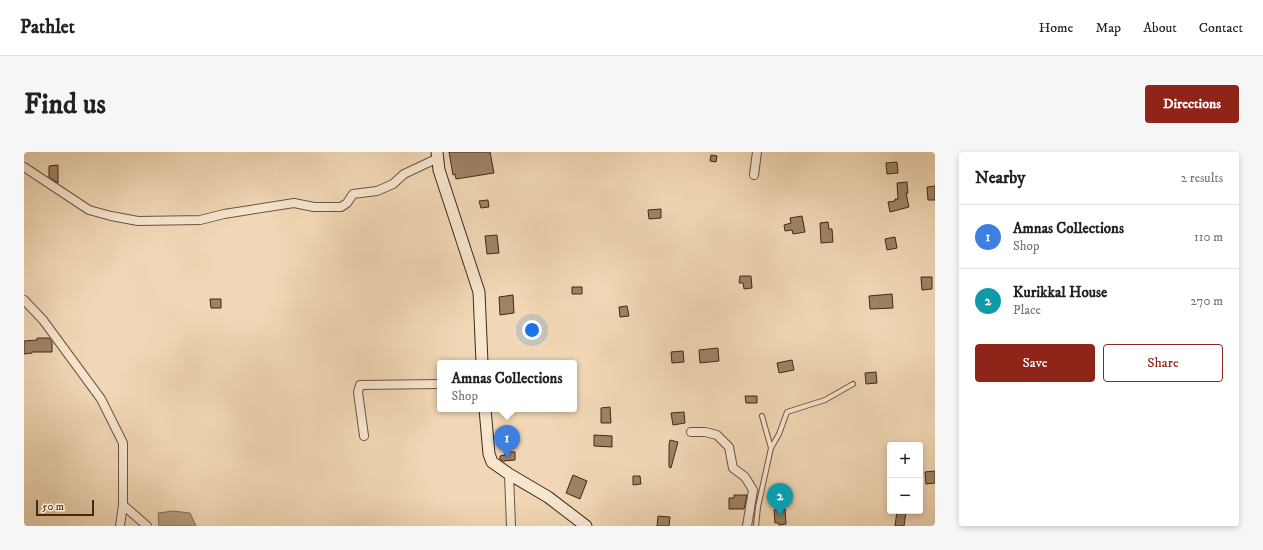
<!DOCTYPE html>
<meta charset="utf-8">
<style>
:root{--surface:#fff;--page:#f6f6f6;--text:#222;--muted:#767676;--line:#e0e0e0;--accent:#8f2418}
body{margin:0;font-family:"IM FELL DW Pica",serif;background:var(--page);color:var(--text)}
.controls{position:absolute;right:12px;bottom:12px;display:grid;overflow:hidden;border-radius:4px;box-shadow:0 2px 6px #0003}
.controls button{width:36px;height:36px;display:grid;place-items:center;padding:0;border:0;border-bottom:1px solid var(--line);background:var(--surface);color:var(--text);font:20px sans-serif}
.scale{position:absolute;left:12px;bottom:10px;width:58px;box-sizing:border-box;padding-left:4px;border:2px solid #442913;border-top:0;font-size:11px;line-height:14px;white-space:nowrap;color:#442913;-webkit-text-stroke:3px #f6e5cf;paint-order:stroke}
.you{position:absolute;left:508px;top:178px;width:14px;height:14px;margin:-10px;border:3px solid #fff;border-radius:50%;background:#1a73e8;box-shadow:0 0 0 6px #1a73e833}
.badge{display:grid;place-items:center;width:26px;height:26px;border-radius:50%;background:var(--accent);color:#fff;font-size:13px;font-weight:700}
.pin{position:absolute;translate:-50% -33px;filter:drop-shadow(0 1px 2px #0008)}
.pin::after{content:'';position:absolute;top:21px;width:14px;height:12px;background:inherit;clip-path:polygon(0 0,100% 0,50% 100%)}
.popup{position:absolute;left:413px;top:208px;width:140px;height:52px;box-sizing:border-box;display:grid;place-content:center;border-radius:4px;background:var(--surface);filter:drop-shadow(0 1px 3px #0005);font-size:13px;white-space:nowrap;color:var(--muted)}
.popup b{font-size:15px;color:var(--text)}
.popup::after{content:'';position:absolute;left:50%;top:100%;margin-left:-8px;border:8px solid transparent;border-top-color:var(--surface)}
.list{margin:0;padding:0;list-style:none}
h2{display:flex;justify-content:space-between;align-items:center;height:52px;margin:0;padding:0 16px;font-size:17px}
h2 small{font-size:13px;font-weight:400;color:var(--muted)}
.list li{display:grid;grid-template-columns:26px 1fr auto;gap:12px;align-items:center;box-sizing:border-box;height:64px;padding:0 16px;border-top:1px solid var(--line)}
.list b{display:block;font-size:15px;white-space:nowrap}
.list p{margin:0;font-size:13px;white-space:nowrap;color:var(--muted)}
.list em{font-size:13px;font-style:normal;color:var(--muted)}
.actions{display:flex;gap:8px;padding:12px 16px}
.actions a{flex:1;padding:9px 0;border:1px solid var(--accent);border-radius:4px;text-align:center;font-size:14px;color:var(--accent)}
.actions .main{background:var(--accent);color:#fff}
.map{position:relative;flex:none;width:911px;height:374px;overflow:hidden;border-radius:4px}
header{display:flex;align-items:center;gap:24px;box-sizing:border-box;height:56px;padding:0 20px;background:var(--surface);border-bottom:1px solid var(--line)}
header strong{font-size:19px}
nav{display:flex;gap:22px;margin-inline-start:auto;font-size:14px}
.intro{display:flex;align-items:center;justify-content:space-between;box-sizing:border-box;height:96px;padding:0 24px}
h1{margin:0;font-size:28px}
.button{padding:10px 18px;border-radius:4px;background:var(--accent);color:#fff;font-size:14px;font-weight:700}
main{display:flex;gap:24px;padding:0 24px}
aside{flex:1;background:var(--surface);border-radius:4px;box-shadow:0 2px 6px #0003}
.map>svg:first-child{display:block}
</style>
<header>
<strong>Pathlet</strong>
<nav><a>Home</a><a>Map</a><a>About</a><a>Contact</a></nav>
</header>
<div class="intro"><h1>Find us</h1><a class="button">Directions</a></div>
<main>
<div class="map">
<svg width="911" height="374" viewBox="0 0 911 374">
<rect width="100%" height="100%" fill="#f1d7b5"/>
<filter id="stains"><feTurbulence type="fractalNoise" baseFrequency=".005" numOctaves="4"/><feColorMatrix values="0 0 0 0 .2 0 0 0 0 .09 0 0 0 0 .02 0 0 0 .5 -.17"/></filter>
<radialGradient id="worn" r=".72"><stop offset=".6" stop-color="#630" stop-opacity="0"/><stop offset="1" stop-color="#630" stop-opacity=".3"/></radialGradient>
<path fill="#b69c7e" stroke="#886e53" d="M149 359 166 361 172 374H135L134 361Z"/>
<path fill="#9e8367" stroke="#442913" d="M425 0H466L470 21 432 27 431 22 429 23Z
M687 3 693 4 692 10 686 9Z
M873 10 874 21 863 22 862 11Z
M34 13V31L25 25V14Z
M883 30 884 41H882L885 55 866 60 864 50 871 49V47H874L873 31Z
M911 34V48H904L903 35Z
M464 48 465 55 457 56 455 49Z
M637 57V66L625 67 624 58Z
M778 64 781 80 769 82 768 78 761 79 760 73 767 71 766 66Z
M804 70 805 77H808L809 90 797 91 796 71Z
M473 83 475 101 463 102 461 84Z
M871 85 873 96 863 98 861 87Z
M716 124H727L728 136 720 137 719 131H715Z
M897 125H908V137L898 138Z
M548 135H558V142H548Z
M868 142 869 156 846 157 845 144Z
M489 143 490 161 476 163 475 145Z
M186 147H197V156H187Z
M603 154 605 164 596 165 595 155Z
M13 186H25L28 190V200H8V201L0 202V189L13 188Z
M694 196 695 209 676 211 675 198Z
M659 199 660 210 648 211 647 200Z
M768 208 770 218 755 221 753 211Z
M852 220 853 231 842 232 841 221Z
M721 244H733V251H722Z
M586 255 587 271H577V256Z
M660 260 661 271 649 273 647 261Z
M570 283 588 284V295L570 294Z
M646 288 654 290 647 316 645 315V293Z
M481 300H491V308L479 309 476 307V304L481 303Z
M911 319V331L902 332 901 320Z
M549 323 563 329 556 347 542 341Z
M609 324H616L617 332 609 333Z
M710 343H723L720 357H705V346H710Z
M761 357 762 372 755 373V371H751L750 358Z
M873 359 882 360 880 374H871Z
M634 364 646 365 645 374H633Z"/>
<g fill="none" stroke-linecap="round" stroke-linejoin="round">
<g stroke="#6f543c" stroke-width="6">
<path id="lane" d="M747 296 755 282 763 260 801 248 829 232
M732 374 734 355 747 296 738 264"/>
</g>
<g stroke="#6f543c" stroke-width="10">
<path id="street" d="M0 15 65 58 87 64 114 69 176 68 200 62 270 51 290 55H317L323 51 329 42 353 39 369 32 380 22 414 6
M730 23 733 0
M0 148 19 168 77 247 99 291V353L123 374
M667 280H681L693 283 705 295 709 316 721 325 729 338 723 374
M340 284 334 240 336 233 416 232
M485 322 487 374
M96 374 99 353"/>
</g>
<g stroke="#442913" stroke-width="13">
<path id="secondary" d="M413 0 415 18 455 140 458 211
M461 257 465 302 468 310 485 322 524 345 562 374"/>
</g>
<use href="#lane" stroke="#f6e5cf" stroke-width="4"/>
<use href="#street" stroke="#f6e5cf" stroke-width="8"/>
<use href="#secondary" stroke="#f6e5cf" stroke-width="11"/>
</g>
<rect width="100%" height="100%" filter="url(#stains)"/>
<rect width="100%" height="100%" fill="url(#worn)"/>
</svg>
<div class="controls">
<button>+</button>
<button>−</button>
</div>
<div class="scale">50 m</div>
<div class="you"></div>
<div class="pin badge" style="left:483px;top:306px;background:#3f7fe0">1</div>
<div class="popup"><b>Amnas Collections</b>Shop</div>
<div class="pin badge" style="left:756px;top:364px;background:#0f9aa8">2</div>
</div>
<aside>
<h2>Nearby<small>2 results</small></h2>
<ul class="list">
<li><span class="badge" style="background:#3f7fe0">1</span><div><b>Amnas Collections</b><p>Shop</p></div><em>110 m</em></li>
<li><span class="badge" style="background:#0f9aa8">2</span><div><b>Kurikkal House</b><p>Place</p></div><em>270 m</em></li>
</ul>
<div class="actions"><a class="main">Save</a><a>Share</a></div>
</aside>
</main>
